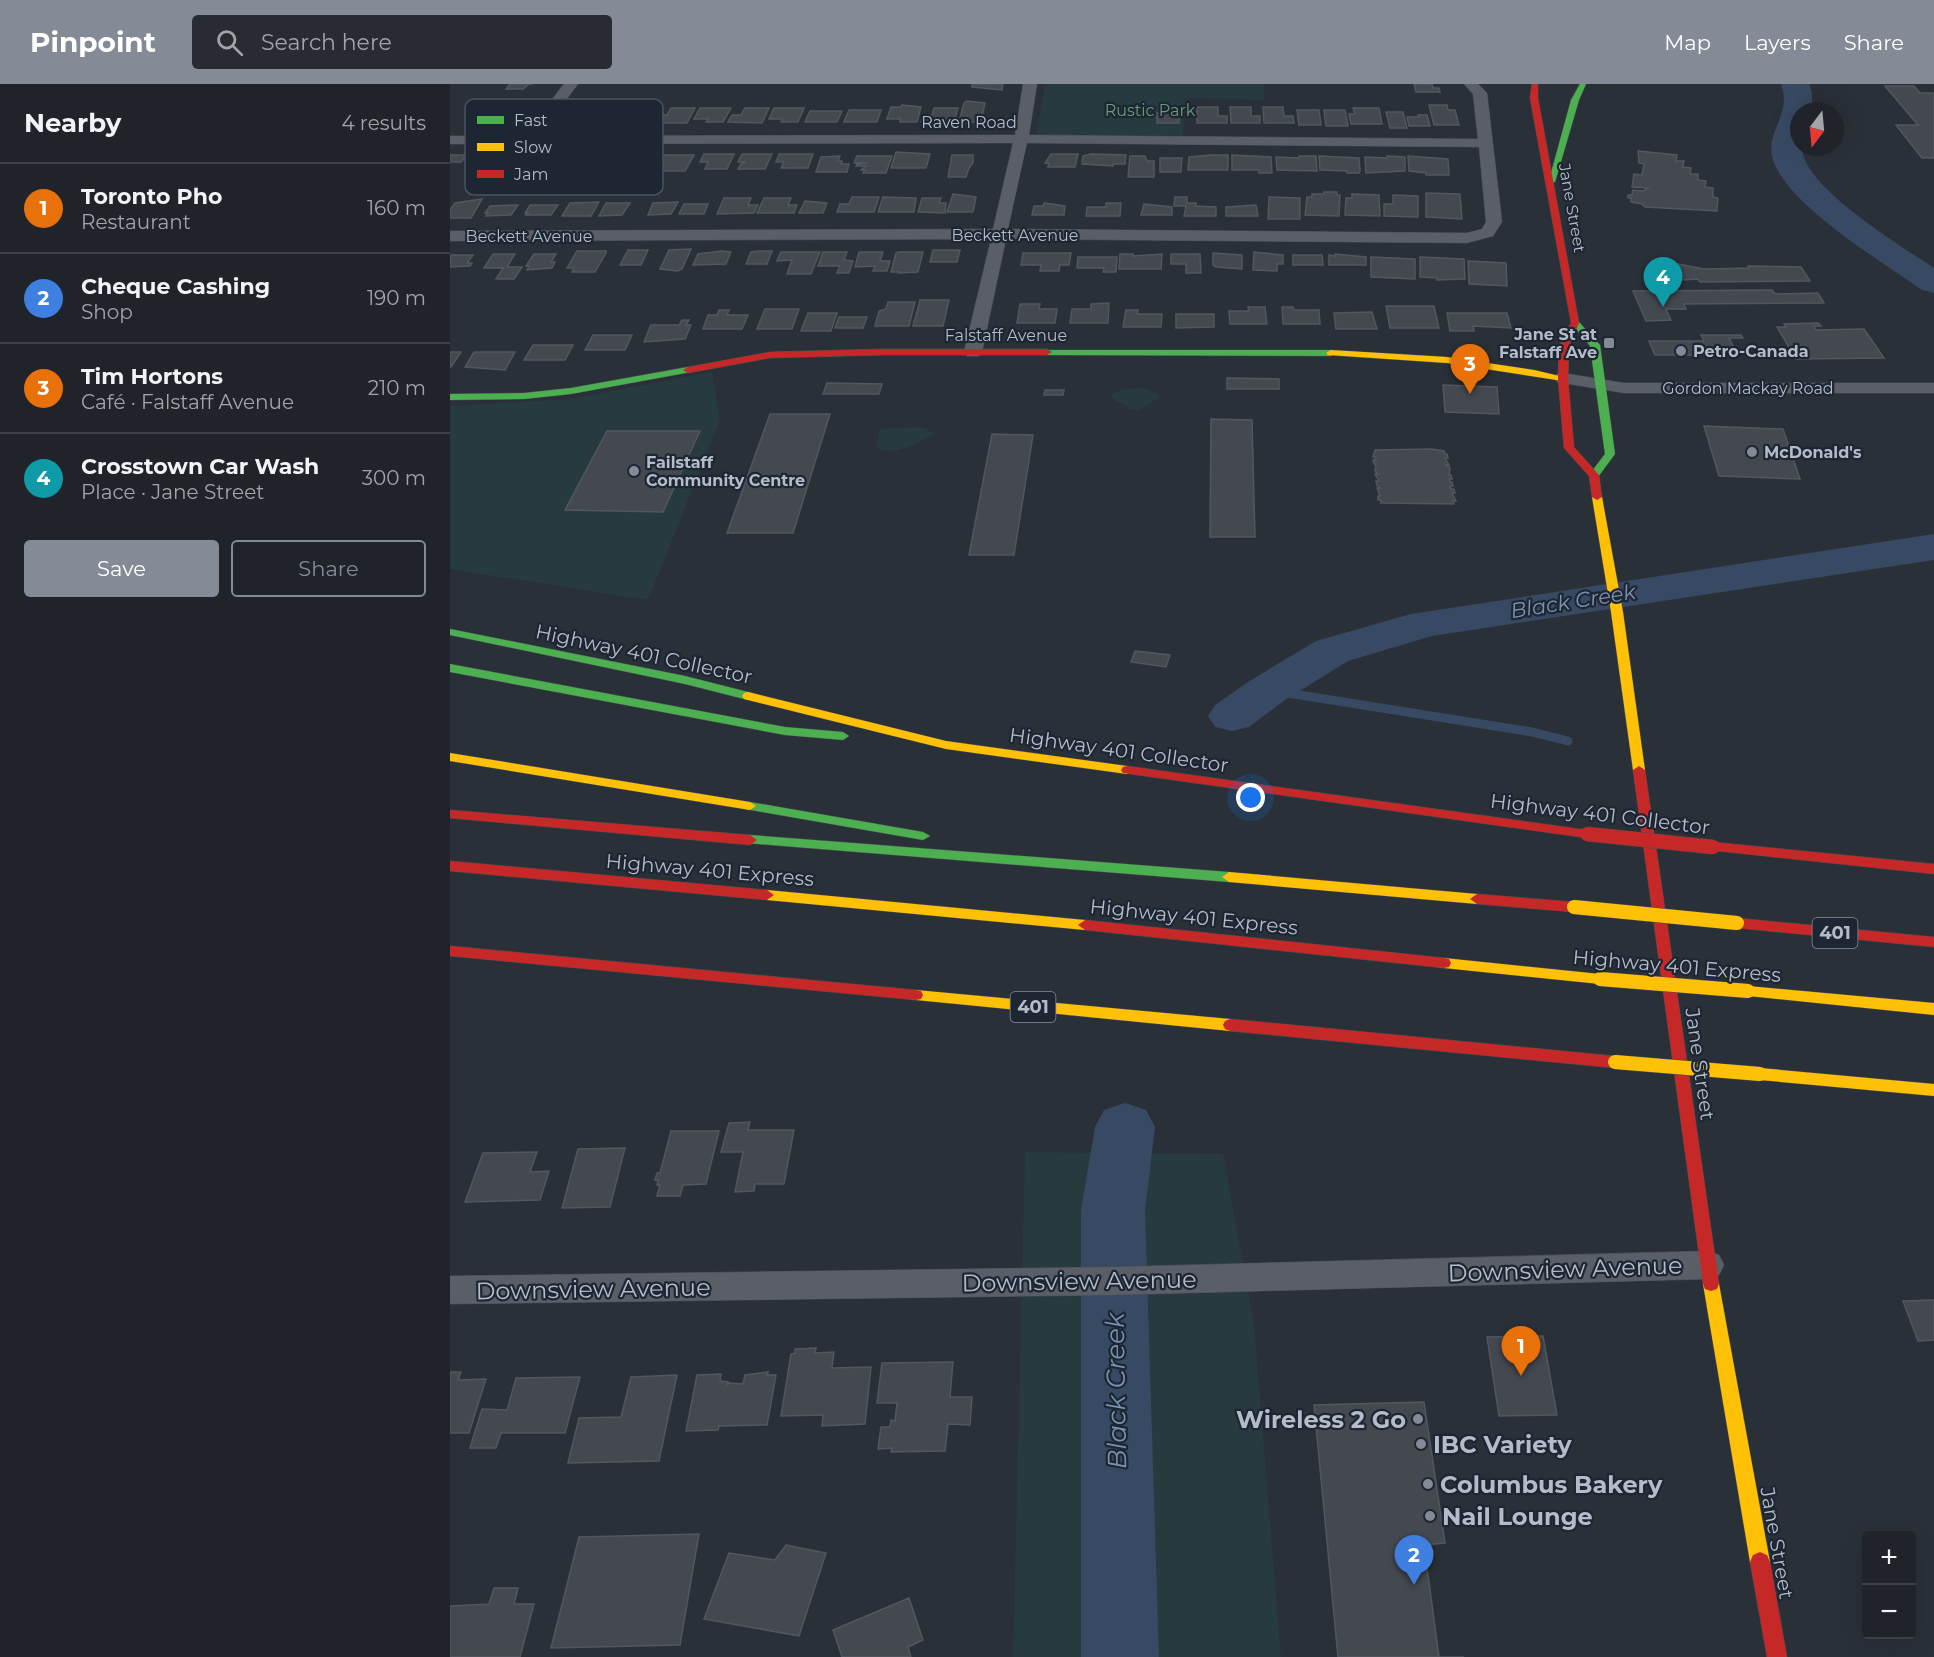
<!DOCTYPE html>
<meta charset="utf-8">
<style>
:root{--surface:#20242a;--page:#282c32;--text:#f1f3f6;--muted:#a2a4a8;--line:#3d4147;--accent:#848b96}
body{margin:0;font-family:Montserrat,sans-serif;background:var(--page);color:var(--text)}
.controls{position:absolute;right:18px;bottom:18px;display:grid;overflow:hidden;border-radius:6px;box-shadow:0 6px 24px #0002}
.controls button{width:54px;height:54px;display:grid;place-items:center;padding:0;border:0;border-bottom:2px solid var(--line);background:var(--surface);color:var(--text);font:30px sans-serif}
.compass{position:absolute;left:1340px;top:18px;width:54px;height:54px;border-radius:50%;background:var(--surface);box-shadow:0 6px 24px #0002;rotate:196deg}
.you{position:absolute;left:801px;top:714px;width:21px;height:21px;margin:-15px;border:4px solid #fff;border-radius:50%;background:#1a73e8;box-shadow:0 0 0 9px #1a73e833}
.badge{display:grid;place-items:center;width:39px;height:39px;border-radius:50%;background:var(--accent);color:#fff;font-size:20px;font-weight:700}
.pin{position:absolute;translate:-50% -50px;filter:drop-shadow(0 2px 3px #0008)}
.pin::after{content:'';position:absolute;top:32px;width:21px;height:18px;background:inherit;clip-path:polygon(0 0,100% 0,50% 100%)}
.list{margin:0;padding:0;list-style:none}
h2{display:flex;justify-content:space-between;align-items:center;height:78px;margin:0;padding:0 24px;font-size:26px}
h2 small{font-size:20px;font-weight:400;color:var(--muted)}
.list li{display:grid;grid-template-columns:39px 1fr auto;gap:18px;align-items:center;box-sizing:border-box;height:90px;padding:0 24px;border-top:2px solid var(--line)}
.list b{display:block;font-size:22px;white-space:nowrap}
.list p{margin:0;font-size:20px;white-space:nowrap;color:var(--muted)}
.list em{font-size:20px;font-style:normal;color:var(--muted)}
.actions{display:flex;gap:12px;padding:18px 24px}
.actions a{flex:1;padding:14px 0;border:2px solid var(--accent);border-radius:6px;text-align:center;font-size:21px;color:var(--accent)}
.actions .main{background:var(--accent);color:#fff}
.icon{flex:none;width:33px;height:33px;fill:none;stroke:currentColor;stroke-width:2;stroke-linecap:round;stroke-linejoin:round}
.map{position:relative;flex:none;width:1484px;height:1573px;overflow:hidden}
header{display:flex;align-items:center;gap:36px;box-sizing:border-box;height:84px;padding:0 30px;background:var(--accent);color:#fff}
header strong{font-size:28px}
nav{display:flex;gap:33px;margin-inline-start:auto;font-size:21px}
.search{width:420px;height:54px;background:var(--page);display:flex;align-items:center;gap:15px;box-sizing:border-box;padding:0 21px;border-radius:6px;color:var(--muted);font-size:22px}
main{display:flex}
aside{flex:1;background:var(--surface)}
.map>svg:first-child{display:block}
</style>
<header>
<strong>Pinpoint</strong>
<div class="search"><svg class="icon" aria-label="search" viewBox="0 0 24 24"><circle cx="10" cy="10" r="6"/><path d="M15 15l6 6"/></svg>Search here</div>
<nav><a>Map</a><a>Layers</a><a>Share</a></nav>
</header>
<main>
<aside>
<h2>Nearby<small>4 results</small></h2>
<ul class="list">
<li><span class="badge" style="background:#e8710a">1</span><div><b>Toronto Pho</b><p>Restaurant</p></div><em>160 m</em></li>
<li><span class="badge" style="background:#3f7fe0">2</span><div><b>Cheque Cashing</b><p>Shop</p></div><em>190 m</em></li>
<li><span class="badge" style="background:#e8710a">3</span><div><b>Tim Hortons</b><p>Café · Falstaff Avenue</p></div><em>210 m</em></li>
<li><span class="badge" style="background:#0f9aa8">4</span><div><b>Crosstown Car Wash</b><p>Place · Jane Street</p></div><em>300 m</em></li>
</ul>
<div class="actions"><a class="main">Save</a><a>Share</a></div>
</aside>
<div class="map">
<svg width="1484" height="1573" viewBox="0 0 1484 1573">
<rect width="100%" height="100%" fill="#2a3038"/>
<path fill="#273a3e" d="M595 0H814L815 16 735 14 733 51H586Z
M262 288 270 336 198 516 0 485V322L119 315Z
M694 304 707 310 709 314 689 326 681 325 663 315 662 310 673 305Z
M465 343 475 344 485 350C468 358 443 375 426 363L430 345Z
M575 1068 773 1070 804 1239 831 1573H563Z"/>
<g fill="none" stroke-linecap="round" stroke-linejoin="round">
<path stroke="#384963" stroke-width="9" d="M818 606 1082 648 1118 657"/>
<path fill="#384963" fill-rule="evenodd" d="M1331 0H1359L1362 9V27H1349V63H1352C1352 103 1452 162 1484 184V209L1472 206C1434 179 1332 118 1322 72 1317 46 1342 29 1331 0Z
M1484 450V476L982 552 898 577 835 616 799 643 782 647 765 643 758 632 765 621 801 596 866 557 961 530Z
M675 1019 696 1026 705 1043 695 1127 709 1573H631V1127L645 1043 654 1026Z"/>
</g>
<path fill="#444950" stroke="#52575f" stroke-width="1.5" d="M60 0H83H79L73 5H56Z
M522 0H553L552 6 522 3Z
M964 0H982L983 4H989L990 8H966Z
M1435 2H1464L1470 9H1484V74H1472L1446 41H1468Z
M517 17 535 19 531 38H509L514 19Z
M452 21 471 23 467 38H450L451 35H437L441 23H451Z
M979 21H997L998 26H1005L1009 41H984Z
M747 23H768V32H777V39H747Z
M780 23H801V32H810V39H781Z
M813 23H833L834 32H843L844 39H814Z
M221 24H245L237 39H203L208 31H217Z
M250 24H281L273 38H256L258 35H244Z
M295 24H319L312 39 278 38 282 31H291Z
M324 24H354L348 38H331L332 35H319Z
M484 24H508L504 38H471L473 31H482Z
M903 24H929L932 40H901L899 30H905Z
M399 26H431L427 38H394Z
M847 26H869L871 41H849Z
M874 26H895L898 42H876Z
M360 27H392L387 38H355Z
M936 28H953L957 44H940Z
M707 29H729V39H707Z
M968 31H977L980 42H959L957 33H969Z
M1188 67 1227 71 1226 77H1234L1233 83 1241 84 1240 90H1248V96L1256 97 1255 103 1263 104V113L1268 114 1267 127 1195 123 1192 120 1181 118V114H1178V111H1182L1183 106 1193 107 1198 104 1182 103 1184 90 1192 91 1194 80 1189 79Z
M446 68 480 70 476 84H441Z
M254 70H284L277 85H255L258 78H250Z
M292 70H322L315 85H288L291 80 296 78H288Z
M329 70H363L358 84H331L334 78H326Z
M601 70H628L625 83H598L599 79H595Z
M641 70 676 71 675 80H663V82L632 80 633 72Z
M0 71H17L11 78H0Z
M215 71H244L235 87H205Z
M502 71H523V79L519 84 516 93H498Z
M761 71H778V86H738L739 73Z
M782 71 821 73 822 89H809V86H782Z
M390 72 388 77H392L391 80H399L397 88H366L371 73Z
M407 72H442L436 89H413L415 86H411L416 82H406L407 80 417 79H404Z
M680 72H695L697 77H704V93H678Z
M849 72H866L867 87 827 86 826 73 849 74Z
M869 72 909 74 910 87 909 89H897V87L870 86Z
M937 72 955 73V87L916 89 915 73 937 74Z
M958 72 998 75 999 91H976V89L959 87Z
M710 74H732L731 88H710Z
M874 108H887V111H890L889 132 855 131 857 113H862V110H874Z
M976 109 1010 110 1012 135 976 133Z
M503 110 526 113 523 128H497Z
M902 110 929 111 930 132 895 131 896 114H902Z
M943 111 968 112V133L934 132V120H943Z
M402 113H429L424 128H387L390 120H399Z
M433 113 466 114 464 128H428Z
M725 113H737V119H746V122L766 123V132H734L736 122H724Z
M819 113 850 114V135H818Z
M274 114H301L298 121H308L304 129 267 130Z
M314 114H341L338 121H347L344 129H307Z
M472 114H491L489 119H496L495 129 468 128Z
M32 115 21 134H0V126L5 119Z
M355 117 377 119 373 129H349Z
M149 118 141 132H112L120 119Z
M228 118 221 130 198 131 203 119Z
M156 119H180L172 131 149 132Z
M594 119 615 122 614 131H582L584 122H593Z
M656 119H671L670 132H636L637 123H656Z
M234 120H258L254 130H229Z
M694 120 722 123V131H691Z
M68 121 61 131 36 132 38 129H35L40 122Z
M80 121H108L101 131H76L78 129H75Z
M806 121 808 132H776V123Z
M241 165 232 185 228 187 210 185 219 166Z
M178 166H198L191 181H170Z
M483 166H510L507 178H480Z
M127 167H156V169L145 188H122L124 184H117Z
M271 167 281 168 276 180 243 181 248 170Z
M310 167H322L317 180H296L301 168Z
M331 168H370L361 190H337L342 176 327 177Z
M373 168H397L394 176 403 177 399 189H387L390 182H368Z
M409 168H433L430 177H440L437 187H423L425 182 405 183Z
M449 168H473L468 188 449 189 450 188H441L446 169Z
M804 168 833 171V180H827V187L803 186Z
M573 169H621L619 181H610L609 187H590L591 181H571Z
M763 169 792 171V185L766 183 763 181Z
M43 170H65L57 183H72L64 195H46L53 184H34Z
M84 170H106L101 178H105L102 184 77 186 79 182H76Z
M670 170H683V172L712 170 711 185H669Z
M721 170H750L751 189H736V180H721Z
M885 170 916 173V181H879V171L885 172Z
M1 171H23L17 179H22L20 182 0 183Z
M843 171H872L873 181H843Z
M628 173H667L666 188H653L654 184H627Z
M921 173 965 175V195L921 193Z
M970 173 1014 175 1015 195 987 196V194L970 193Z
M1018 177 1056 179 1057 202 1019 200Z
M1228 180 1254 185 1299 184 1298 182 1351 183 1360 197 1250 198 1248 195 1215 197 1208 194 1214 190 1213 185Z
M1322 206 1325 210 1368 209 1374 219 1234 220 1236 225H1216L1221 236 1196 237 1183 207Z
M470 216H499L493 242H463Z
M438 218H465L459 242H425L429 227 436 225Z
M659 219 658 239H620L622 225H641V220Z
M570 220H590L589 225H607L605 239H567Z
M936 222H984L989 244H940Z
M798 223H815L817 240H780L779 227H799Z
M832 223H843L844 226H869L870 240H833Z
M315 225H349L342 245H307Z
M269 226H279L277 231H298L292 245H253L258 231H267Z
M676 226H688L687 230H712L711 243H673Z
M922 228 927 245H886L884 229Z
M358 229H387L381 247H351Z
M997 229H1057L1061 244 1023 242 1024 247H1000Z
M726 230H764V243L726 244Z
M389 233H417L413 244H385Z
M232 236H239L236 241H241L235 255 194 258 201 241H229Z
M1368 239 1371 242H1364L1366 246 1414 245 1434 274 1346 275 1327 243H1336L1334 240Z
M143 251H182L175 266H135Z
M1251 251H1291L1293 254H1279L1288 271H1205L1199 257H1254Z
M83 261H123L115 276H74Z
M0 268H11L1 283H0Z
M24 268H65L55 286 15 283Z
M777 294 829 295V305H777Z
M377 299 432 300 429 310H373Z
M993 301 1047 303 1049 330 995 328Z
M595 306H614L613 311H594Z
M320 330H380L343 449H277Z
M761 335 802 336 805 453H760Z
M1254 342 1333 345 1350 395 1269 392Z
M157 347H250L213 428 115 426Z
M542 350 583 351 564 471H519Z
M981 365 994 367 995 370H997L998 374H995L999 381H996L1000 384 999 391H1001L1002 395H999L1000 398H1002L1003 402H1000L1001 405H1004L1005 409H1002L1006 417H1003L1004 420 931 419V416H928V412H930L927 404H930L927 401 926 397H929L925 390H928L925 387 926 380H924L923 376H926L925 373H923L925 366Z
M685 567 720 571 716 583 681 578Z
M300 1038 298 1046H344L334 1100H305L304 1107 285 1108 293 1068H271L279 1039Z
M221 1047H269L256 1100 233 1101 230 1112H207L210 1101H207L208 1096H205L207 1089H210Z
M175 1064 160 1123 112 1124 128 1065Z
M87 1068 80 1088 99 1087 90 1116 15 1118 33 1069Z
M1484 1216V1256L1468 1257 1453 1217Z
M1093 1252 1107 1331 1049 1332 1037 1253Z
M366 1264 365 1269 384 1268 382 1284 421 1283 415 1340 372 1342 373 1331 331 1332 341 1270 345 1269V1265Z
M503 1278 500 1313H522L520 1341 498 1340 495 1367 441 1368 442 1364 428 1365 431 1343H440L441 1336 445 1337 447 1319H427L432 1279Z
M0 1288H11L8 1296 36 1295 19 1349H0Z
M318 1288 317 1291H326L317 1341 269 1342 268 1346 236 1347 247 1291 271 1290 270 1297 278 1298 277 1301 279 1299 293 1300 295 1291Z
M227 1291 209 1377 118 1379 129 1334 171 1333 181 1293Z
M130 1293 115 1349H51L46 1364H20L32 1325 57 1326 66 1294Z
M974 1318 995 1459 974 1461 989 1573H1014H888L864 1321Z
M249 1450 230 1561 101 1564 129 1453Z
M336 1461 376 1469 349 1552 254 1535 279 1469 325 1476Z
M44 1504H68L64 1520H84L70 1573H0V1522L39 1520Z
M459 1514 473 1556 458 1563 461 1573H392L383 1546Z"/>
<g fill="none" stroke-linecap="round" stroke-linejoin="round">
<g stroke="#484c53" stroke-width="1">
<path id="street" d="M114 0H128L89 52 565 51 573 0H587L579 51 1028 55 1023 10 1014 0H1028L1037 9 1052 138 1043 152 1017 159 556 155 532 268 529 272H517L514 268 541 155 0 157V147L543 145 563 59 0 60V52H74ZM577 59 1029 63 1036 138 1032 145 1017 149 558 145Z
M1113 289 1174 299H1484V309H1174L1107 298 1104 294 1107 290Z
M1258 1167 1269 1171 1274 1181 1269 1191 1258 1195 662 1211 0 1220V1192L662 1183Z"/>
</g>
<g stroke="#484c53" stroke-width="1">
<path id="fast" d="M1130 0H1136L1129 16 1105 98 1098 100 1121 16Z
M1125 236 1128 237 1150 261 1165 370 1148 393 1144 394 1139 391 1155 370 1140 262 1121 239Z
M594 266H881L886 269 881 272 597 271 594 270Z
M238 283 243 286 241 288 121 310 74 315 0 316V310L74 309 121 304Z
M0 545 235 592 302 609 304 612 298 616 235 600 0 551Z
M0 580 335 643 393 648 399 652 393 656 335 651 0 588Z
M300 718 473 748 480 752 473 756 295 725 294 722 295 719Z
M300 751 779 788 786 793 779 798 295 759 293 756Z"/>
</g>
<g stroke="#484c53" stroke-width="1">
<path id="slow" d="M881 266 997 273 1084 286 1118 294 1113 297 997 279 878 271 876 269Z
M1147 410 1152 413 1173 528 1195 686 1189 690 1183 686 1161 528 1142 413Z
M298 608 496 657 677 682 683 686 677 690 496 665 294 615 292 612 294 609Z
M0 669 300 718 306 722 300 726 0 677Z
M779 788 1027 810 1034 815 1027 820 779 798 772 793Z
M317 806 635 836 642 841 635 846 317 816 310 811Z
M994 874 1150 890 1155 891 1157 895 1155 899 1150 900 994 884 989 883 987 879 989 875Z
M1298 902 1484 919V931L1298 912 1293 911 1291 907 1293 903Z
M466 906 780 935 785 937 787 941 785 945 780 947 466 916 461 915 459 911 461 907Z
M1310 984 1484 1000V1012L1310 996 1305 994 1302 990 1305 986Z
M1261 1193 1267 1195 1269 1200 1320 1478 1317 1485 1310 1488 1303 1485 1300 1478 1253 1200 1255 1195Z"/>
</g>
<g stroke="#484c53" stroke-width="1">
<path id="jam" d="M1082 0H1088V14L1129 239 1119 262 1118 294 1124 363 1149 391 1152 413 1147 416 1142 413 1139 392 1114 364 1108 294 1109 262 1121 239 1080 14Z
M433 265H597L602 268 597 271H433L320 274 238 289 233 286 238 283 320 268Z
M677 682 1137 746 1144 750 1137 754 673 689 671 686 673 683Z
M1189 682 1195 686 1269 1200 1267 1205 1261 1207 1255 1205 1253 1200 1183 686Z
M0 726 300 751 307 756 300 761 0 734Z
M1263 758 1484 780V790L1258 766 1256 763 1258 760Z
M0 777 317 806 324 811 317 816 0 787Z
M1027 810 1124 818 1131 823 1124 828 1027 820 1020 815Z
M1287 834 1484 853V863L1287 844 1280 839Z
M635 836 994 874 999 875 1001 879 999 883 994 884 635 846 628 841Z
M0 862 466 906 471 907 473 911 471 915 466 916 0 872Z
M780 935 1165 972 1170 974 1173 978 1170 982 1165 984 780 947 775 945 773 941 775 937Z
M1310 1468 1317 1471 1320 1478 1337 1573H1317L1300 1478 1303 1471Z"/>
</g>
<use href="#street" fill="#5a5e66" fill-rule="evenodd"/>
<use href="#fast" fill="#4caf50" fill-rule="evenodd"/>
<use href="#slow" fill="#ffc107" fill-rule="evenodd"/>
<use href="#jam" fill="#c62828" fill-rule="evenodd"/>
<g stroke="#474c53" stroke-width="15" stroke-linecap="butt">
<path id="slow-bridge" d="M1124 823 1287 839
M1150 895 1298 907
M1165 978 1310 990"/>
</g>
<g stroke="#474c53" stroke-width="15" stroke-linecap="butt">
<path id="jam-bridge" d="M1137 750 1263 763"/>
</g>
<use href="#slow-bridge" stroke="#ffc107" stroke-width="14"/>
<use href="#jam-bridge" stroke="#c62828" stroke-width="14"/>
</g>
<g fill="#848b96" stroke="#1d2633" stroke-width="2">
<rect x="1153" y="253" width="12" height="12" rx="3"/>
<circle cx="1231" cy="267" r="6"/>
<circle cx="1302" cy="368" r="6"/>
<circle cx="184" cy="387" r="6"/>
<circle cx="968" cy="1335" r="6"/>
<circle cx="971" cy="1360" r="6"/>
<circle cx="978" cy="1400" r="6"/>
<circle cx="980" cy="1432" r="6"/>
</g>
<g text-anchor="middle" dominant-baseline="central" stroke-width="4.5" stroke-linejoin="round" paint-order="stroke">
<g font-size="16" fill="#6b9a76" stroke="#1d2633">
<text x="700" y="26">Rustic Park</text>
</g>
<g font-size="16" fill="#b4bcc9" stroke="#1d2633">
<text x="519" y="38">Raven Road</text>
<text transform="translate(1122 124) rotate(80)">Jane Street</text>
<text x="565" y="151">Beckett Avenue</text>
<text x="79" y="152">Beckett Avenue</text>
<text x="556" y="251">Falstaff Avenue</text>
<text x="1298" y="304">Gordon Mackay Road</text>
</g>
<g font-size="16" font-weight="bold" fill="#b4bcc9" stroke="#1d2633" text-anchor="start">
<text x="1147" y="250" text-anchor="end">Jane St at<tspan x="1147" dy="18">Falstaff Ave</tspan></text>
<text x="1243" y="267">Petro-Canada</text>
<text x="1314" y="368">McDonald's</text>
<text x="196" y="378">Failstaff<tspan x="196" dy="18">Community Centre</tspan></text>
</g>
<g fill="#1d2633" stroke="#878f9c" stroke-width="1.5">
<rect x="1362.5" y="834" width="45" height="30" rx="4.5"/>
<rect x="560.5" y="908" width="45" height="30" rx="4.5"/>
</g>
<g font-size="18" font-weight="bold" fill="#b4bcc9">
<text x="1385" y="849">401</text>
<text x="583" y="923">401</text>
</g>
<g font-size="20" fill="#b4bcc9" stroke="#1d2633">
<text transform="translate(194 570) rotate(12)">Highway 401 Collector</text>
<text transform="translate(669 666) rotate(8)">Highway 401 Collector</text>
<text transform="translate(1150 730) rotate(7)">Highway 401 Collector</text>
<text transform="translate(260 786) rotate(5)">Highway 401 Express</text>
<text transform="translate(744 833) rotate(6)">Highway 401 Express</text>
<text transform="translate(1227 882) rotate(5)">Highway 401 Express</text>
<text transform="translate(1250 980) rotate(82)">Jane Street</text>
<text transform="translate(1327 1459) rotate(80)">Jane Street</text>
</g>
<g font-size="21" font-style="italic" fill="#7c92b1" stroke="#1d2633">
<text transform="translate(1123 517) rotate(-9)">Black Creek</text>
</g>
<g font-size="24" fill="#b4bcc9" stroke="#1d2633">
<text transform="translate(1115 1185) rotate(-2)">Downsview Avenue</text>
<text transform="translate(629 1197) rotate(-1)">Downsview Avenue</text>
<text transform="translate(143 1205) rotate(-1)">Downsview Avenue</text>
</g>
<g font-size="24" font-weight="bold" fill="#b4bcc9" stroke="#1d2633" text-anchor="start">
<text x="956" y="1335" text-anchor="end">Wireless 2 Go</text>
<text x="983" y="1360">IBC Variety</text>
<text x="990" y="1400">Columbus Bakery</text>
<text x="992" y="1432">Nail Lounge</text>
</g>
<g font-size="26" font-style="italic" fill="#7c92b1" stroke="#1d2633">
<text transform="translate(666 1307) rotate(-91)">Black Creek</text>
</g>
</g>
<rect x="15" y="15" width="198" height="96" rx="9" fill="#1d2633" stroke="#4a5360" stroke-width="1.5"/>
<rect x="27" y="32" width="27" height="8" fill="#4caf50"/>
<rect x="27" y="59" width="27" height="8" fill="#ffc107"/>
<rect x="27" y="86" width="27" height="8" fill="#c62828"/>
<g font-size="16" fill="#b4bcc9">
<text x="64" y="42">Fast</text>
<text x="64" y="69">Slow</text>
<text x="64" y="96">Jam</text>
</g>
</svg>
<div class="controls">
<button>+</button>
<button>−</button>
</div>
<svg class="compass" viewBox="-18 -18 36 36"><path d="M0-13l5 13h-10z" fill="#e53935"/><path d="M0 13l5-13h-10z" fill="#a2a4a8"/></svg>
<div class="you"></div>
<div class="pin badge" style="left:1071px;top:1292px;background:#e8710a">1</div>
<div class="pin badge" style="left:964px;top:1501px;background:#3f7fe0">2</div>
<div class="pin badge" style="left:1020px;top:310px;background:#e8710a">3</div>
<div class="pin badge" style="left:1213px;top:223px;background:#0f9aa8">4</div>
</div>
</main>
